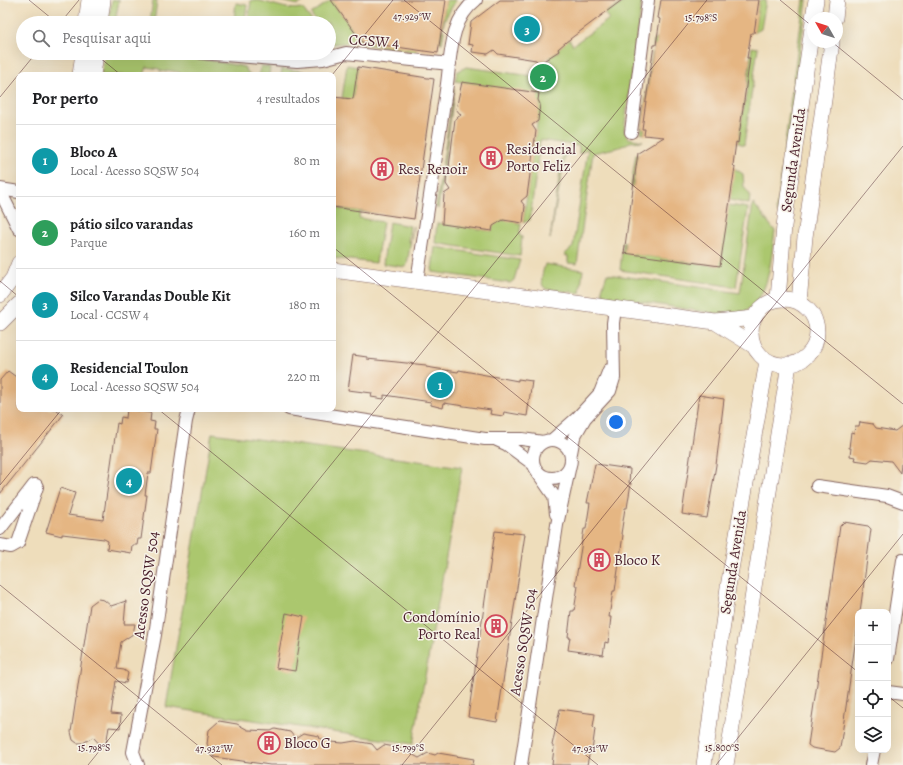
<!DOCTYPE html>
<html lang="pt">
<meta charset="utf-8">
<style>
:root{--surface:#fff;--page:#f6f6f6;--text:#202124;--muted:#757577;--line:#e0e0e0;--accent:#1a73e8}
body{margin:0;font-family:Alegreya,serif;background:var(--page);color:var(--text)}
.controls{position:absolute;right:12px;bottom:12px;display:grid;overflow:hidden;border-radius:8px;box-shadow:0 4px 16px #0002}
.controls button{width:36px;height:36px;display:grid;place-items:center;padding:0;border:0;border-bottom:1px solid var(--line);background:var(--surface);color:var(--text);font:20px sans-serif}
.compass{position:absolute;left:807px;top:12px;width:36px;height:36px;border-radius:50%;background:var(--surface);box-shadow:0 4px 16px #0002;rotate:309deg}
.you{position:absolute;left:616px;top:422px;width:14px;height:14px;margin:-10px;border:3px solid #fff;border-radius:50%;background:#1a73e8;box-shadow:0 0 0 6px #1a73e833}
.badge{display:grid;place-items:center;width:26px;height:26px;border-radius:50%;background:var(--accent);color:#fff;font-size:13px;font-weight:700}
.pin{position:absolute;translate:-50% -50%;border:2px solid #fff;box-shadow:0 1px 4px #0006}
.list{margin:0;padding:0;list-style:none}
h2{display:flex;justify-content:space-between;align-items:center;height:52px;margin:0;padding:0 16px;font-size:17px}
h2 small{font-size:13px;font-weight:400;color:var(--muted)}
.list li{display:grid;grid-template-columns:26px 1fr auto;gap:12px;align-items:center;box-sizing:border-box;height:72px;padding:0 16px;border-top:1px solid var(--line)}
.list b{display:block;font-size:15px;white-space:nowrap}
.list p{margin:0;font-size:13px;white-space:nowrap;color:var(--muted)}
.list em{font-size:13px;font-style:normal;color:var(--muted)}
.icon{flex:none;width:22px;height:22px;fill:none;stroke:currentColor;stroke-width:2;stroke-linecap:round;stroke-linejoin:round}
.map{position:relative;flex:none;width:903px;height:765px;overflow:hidden}
.search{position:absolute;background:var(--surface);box-shadow:0 4px 16px #0002;left:16px;top:16px;width:320px;height:44px;display:flex;align-items:center;gap:10px;box-sizing:border-box;padding:0 14px;border-radius:22px;color:var(--muted);font-size:15px}
.panel{position:absolute;background:var(--surface);box-shadow:0 4px 16px #0002;left:16px;top:72px;width:320px;height:340px;border-radius:8px}
.map>svg:first-child{display:block}
</style>
<div class="map">
<svg width="903" height="765" viewBox="0 0 903 765">
<rect width="100%" height="100%" fill="#f7f3e8"/>
<filter id="ink" filterUnits="userSpaceOnUse"><feTurbulence type="fractalNoise" baseFrequency=".025" numOctaves="2"/><feDisplacementMap in="SourceGraphic" scale="8" xChannelSelector="R" yChannelSelector="G"/><feConvolveMatrix kernelMatrix="1 2 1 2 8 2 1 2 1" color-interpolation-filters="sRGB"/></filter>
<filter id="wash" filterUnits="userSpaceOnUse"><feTurbulence type="fractalNoise" baseFrequency=".012" numOctaves="4" result="noise"/><feDisplacementMap in="SourceGraphic" scale="16" xChannelSelector="R" yChannelSelector="G"/><feGaussianBlur stdDeviation="0.9" result="paint"/><feColorMatrix in="noise" values="0 0 0 0 0 0 0 0 0 0 0 0 0 0 0 0 0 1.4 0 .05"/><feComposite in="paint" operator="in"/></filter>
<g filter="url(#wash)">
<rect width="100%" height="100%" fill="#edb"/>
<path fill="#abc76e" stroke="#7a734c" d="M112 0H119L115 23H108Z
M153 0H157L154 23H150Z
M251 0C268 0 286 12 302 8L314 23H248Z
M277 0H306L298 5Z
M331 0 362 42 417 49 416 52 362 44 360 42 333 44 329 38V23H317L311 14Z
M446 0H456L445 19 442 30 444 31 442 43H440Z
M628 0H642L624 131 628 138 643 141 630 142 620 147 593 153 577 264 568 263V256L564 255 573 247 588 148 579 154V146L540 140 530 220 523 223 540 103 505 89 455 81 457 72 466 67 532 76 552 61 549 58 559 51 558 49 569 39 573 45 609 19 604 13Z
M759 0H766L761 29 754 33Z
M804 0H807L778 213 776 210Z
M236 3 247 5 245 20 234 19Z
M657 39V45H654L643 129H645L644 134 641 133 654 40Z
M752 47 758 48 744 145 736 142 738 143 744 106 741 105V102L745 103Z
M105 53H158L186 56 235 65 244 67 250 75H184L180 74 179 72 167 70V72L160 71V69L147 67 144 75H101Z
M347 65 358 67 353 99 342 98Z
M261 66 270 67 269 75H258Z
M282 69 303 71 309 75H281Z
M454 89V93L438 209 436 207Z
M563 153 565 155 550 239Z
M636 154H638L633 187H631Z
M734 168 743 174 744 187 750 195 749 204 730 200Z
M753 203 775 231C771 255 770 302 743 312 738 314 730 314 725 315L603 296 602 289 607 274 740 293Z
M729 205 748 208 736 287 620 270 623 242 625 243 624 251 626 253 719 266Z
M333 208 378 213 360 212 359 218 383 222 376 263 333 258V229L336 209Z
M494 219 497 221 502 220 516 222 517 224H521L519 235 522 237 520 256 435 243 437 223 492 231Z
M389 222 410 226 408 242H410L413 226 407 265 405 267 383 264Z
M435 247 520 260 514 280 510 283 433 272 432 269Z
M545 264 583 270 580 293 546 289C538 284 543 272 545 264Z
M212 433 462 467 413 744 166 707Z"/>
<g id="blocks">
<path fill="#e5b683" d="M331 0H446L438 53 362 42Z
M500 0H622L566 42 558 49 559 51 539 64 536 60 498 54 494 50 488 54 472 52 473 45 468 44 471 22Z
M661 0H759L754 33H751L747 58H750L738 143 736 142 733 165 735 167 720 266 624 253 638 153 664 137 644 135 645 129H642L654 45H656L660 19 658 18Z
M358 67 434 79 414 219 333 207V97L353 99Z
M462 82 539 93 538 100 540 104 538 121 532 125 536 131 527 196 521 201 525 206 523 223 503 220 493 226 492 231 442 224 444 194 450 190 446 184 447 168 449 167 455 119 461 115 456 109Z
M353 355 367 357V359L426 365V367L458 372 459 370 518 381V379L532 381 527 416 504 412 503 416 490 414 491 410 444 403 443 408 431 405V402L384 395V399L371 397 372 393 348 390Z
M8 371 19 379V409H56L63 415 0 494V380Z
M699 395 724 399 716 465 707 518 682 514Z
M127 409 151 413 150 421 155 422 154 429H157L151 473H148L145 495H147L141 539H138L137 545H132L131 553 107 549 108 541 104 539 62 534V536L46 532 60 488 75 493 68 515 103 520 117 423 120 424 121 417 126 418Z
M860 422 873 424 876 428 895 431 903 425V463H901L900 473 891 461 872 459 868 462 854 460 855 457 850 456 851 448H849L851 432 854 433 855 426H859Z
M595 464 630 469 629 483H631L627 508H625L621 534 623 535 615 591H613L609 617H611L608 643 605 642 603 655 568 650 570 637H568L571 611H574L578 586 575 585 584 529H586L590 503H587Z
M844 522 868 526 871 529 860 612H858V624L840 748 835 752 812 748 808 745 840 526Z
M495 531 525 534 497 722 468 717Z
M98 599 104 600 111 606 126 601 124 624H135L133 634 121 642 118 662 117 669 124 670 128 673 126 683 116 681 112 707 111 714 121 715 120 728 109 727 105 750 93 737 83 743H77L73 740 71 732 90 605Z
M286 613 304 617 295 671 276 668Z
M560 709 595 714 593 727 595 729 592 751 589 755 587 765H552L554 748 552 745Z
M219 721 237 724 248 730 271 731 275 729 290 732 295 738 303 733 319 736 320 739H327L331 742 343 743 355 741 372 744 377 750 384 745 400 748 419 758 428 753 435 755 438 753 474 759 473 765H270L214 757 207 744 209 730Z"/>
</g>
</g>
<g filter="url(#ink)">
<use href="#blocks" fill-opacity="0" stroke="#83625d" stroke-width="1"/>
<g fill="none" stroke-linecap="round" stroke-linejoin="round">
<g stroke="#83625d" stroke-width="14">
<path id="minor" d="M201 53 297 61 323 59 346 53 450 64
M631 132 648 0
M0 189 19 192
M0 191 19 229
M417 281 447 84C451 54 450 20 476 0
M289 409 485 439H522L543 442
M533 459a19 19 0 1 1 38 0a19 19 0 1 1-38 0Z
M497 440 506 444 533 464
M552 440 577 418 600 393 609 370
M571 453 574 437 585 418 610 391 614 378 613 323 615 309
M538 473 554 496 556 514
M817 486 887 496 903 502
M0 529 34 485H36L37 487 18 543 11 547 0 545
M888 659 903 560
M888 692 903 694
M138 765 133 752 155 635 186 421 189 409
M521 765 557 525 570 465
M871 765 874 750"/>
</g>
<g stroke="#83625d" stroke-width="16">
<path id="tertiary" d="M813 18 816 0
M835 18 837 0
M86 23 89 0
M100 23 103 0
M80 75 83 53
M93 75 96 53
M333 270 715 322 754 318
M0 295 13 278 19 263
M751 332a33 33 0 1 1 66 0a33 33 0 1 1-66 0Z
M778 299 784 226 813 21
M799 302 805 237 832 42
M715 322 754 346
M0 323 19 304
M704 765 728 587 767 361
M726 765 789 364"/>
</g>
<use href="#minor" stroke="#fff" stroke-width="12"/>
<use href="#tertiary" stroke="#fff" stroke-width="15"/>
</g>
</g>
<path fill="none" stroke="#4a1f2b" stroke-width="1" stroke-opacity="0.45" d="M29 0 57 23M404 0 903 404M780 0 813 27M60 23 79 0M832 42 903 100M94 53 121 75M332 75 393 0M0 97 36 53M333 247 858 672M0 281 19 297M158 409 598 765M0 485 62 409M0 585 222 765M888 696 903 708M88 765 707 0M402 765 903 146M716 765 903 534"/>
<defs>
<g id="building-ring" transform="scale(1.15)"><circle r="9.5" fill="#f7f3e8" stroke="#d1495b" stroke-width="1.5"/><path d="M-4-6H4V6H1V3H-1V6H-4ZM-2.5-4.3h1.7v1.8h-1.7ZM.8-4.3h1.7v1.8H.8ZM-2.5-1h1.7V.8h-1.7ZM.8-1h1.7V.8H.8Z" fill="#d1495b"/></g>
</defs>
<g fill-rule="evenodd">
<use href="#building-ring" x="491" y="158"/>
<use href="#building-ring" x="382" y="169"/>
<use href="#building-ring" x="599" y="560"/>
<use href="#building-ring" x="496" y="626"/>
<use href="#building-ring" x="269" y="743"/>
</g>
<g text-anchor="middle" dominant-baseline="central" stroke-width="3" stroke-linejoin="round" paint-order="stroke">
<g font-size="15" fill="#4a1f2b" stroke="#f7f3e8">
<text transform="translate(374 41) rotate(4)">CCSW 4</text>
<text transform="translate(793 160) rotate(-82)">Segunda Avenida</text>
<text transform="translate(733 562) rotate(-81)">Segunda Avenida</text>
<text transform="translate(146 585) rotate(-82)">Acesso SQSW 504</text>
<text transform="translate(523 642) rotate(-81)">Acesso SQSW 504</text>
</g>
<g font-size="15" fill="#4a1f2b" stroke="#f7f3e8" text-anchor="start">
<text x="506" y="149">Residencial<tspan x="506" dy="17">Porto Feliz</tspan></text>
<text x="398" y="169">Res. Renoir</text>
<text x="614" y="560">Bloco K</text>
<text x="480" y="617" text-anchor="end">Condomínio<tspan x="480" dy="17">Porto Real</tspan></text>
<text x="284" y="743">Bloco G</text>
</g>
</g>
<g font-size="10" text-anchor="middle" fill="#4a1f2b" stroke="#f7f3e8" stroke-width="3" stroke-linejoin="round" paint-order="stroke">
<text x="412" y="20">47.929°W</text>
<text x="701" y="21">15.798°S</text>
<text x="94" y="751">15.798°S</text>
<text x="408" y="751">15.799°S</text>
<text x="722" y="751">15.800°S</text>
<text x="214" y="752">47.932°W</text>
<text x="590" y="752">47.931°W</text>
</g>
</svg>
<div class="controls">
<button>+</button>
<button>−</button>
<button><svg class="icon" aria-label="locate" viewBox="0 0 24 24"><circle cx="12" cy="12" r="6"/><path d="M12 2v4M12 18v4M2 12h4M18 12h4"/></svg></button>
<button><svg class="icon" aria-label="layers" viewBox="0 0 24 24"><path d="M12 4l9 5-9 5-9-5zM3 14l9 5 9-5"/></svg></button>
</div>
<svg class="compass" viewBox="-18 -18 36 36"><path d="M0-13l5 13h-10z" fill="#e53935"/><path d="M0 13l5-13h-10z" fill="#757577"/></svg>
<div class="you"></div>
<div class="pin badge" style="left:440px;top:385px;background:#0f9aa8">1</div>
<div class="pin badge" style="left:543px;top:77px;background:#2e9e5b">2</div>
<div class="pin badge" style="left:527px;top:29px;background:#0f9aa8">3</div>
<div class="pin badge" style="left:129px;top:481px;background:#0f9aa8">4</div>
<div class="search"><svg class="icon" aria-label="search" viewBox="0 0 24 24"><circle cx="10" cy="10" r="6"/><path d="M15 15l6 6"/></svg>Pesquisar aqui</div>
<section class="panel">
<h2>Por perto<small>4 resultados</small></h2>
<ul class="list">
<li><span class="badge" style="background:#0f9aa8">1</span><div><b>Bloco A</b><p>Local · Acesso SQSW 504</p></div><em>80 m</em></li>
<li><span class="badge" style="background:#2e9e5b">2</span><div><b>pátio silco varandas</b><p>Parque</p></div><em>160 m</em></li>
<li><span class="badge" style="background:#0f9aa8">3</span><div><b>Silco Varandas Double Kit</b><p>Local · CCSW 4</p></div><em>180 m</em></li>
<li><span class="badge" style="background:#0f9aa8">4</span><div><b>Residencial Toulon</b><p>Local · Acesso SQSW 504</p></div><em>220 m</em></li>
</ul>
</section>
</div>
